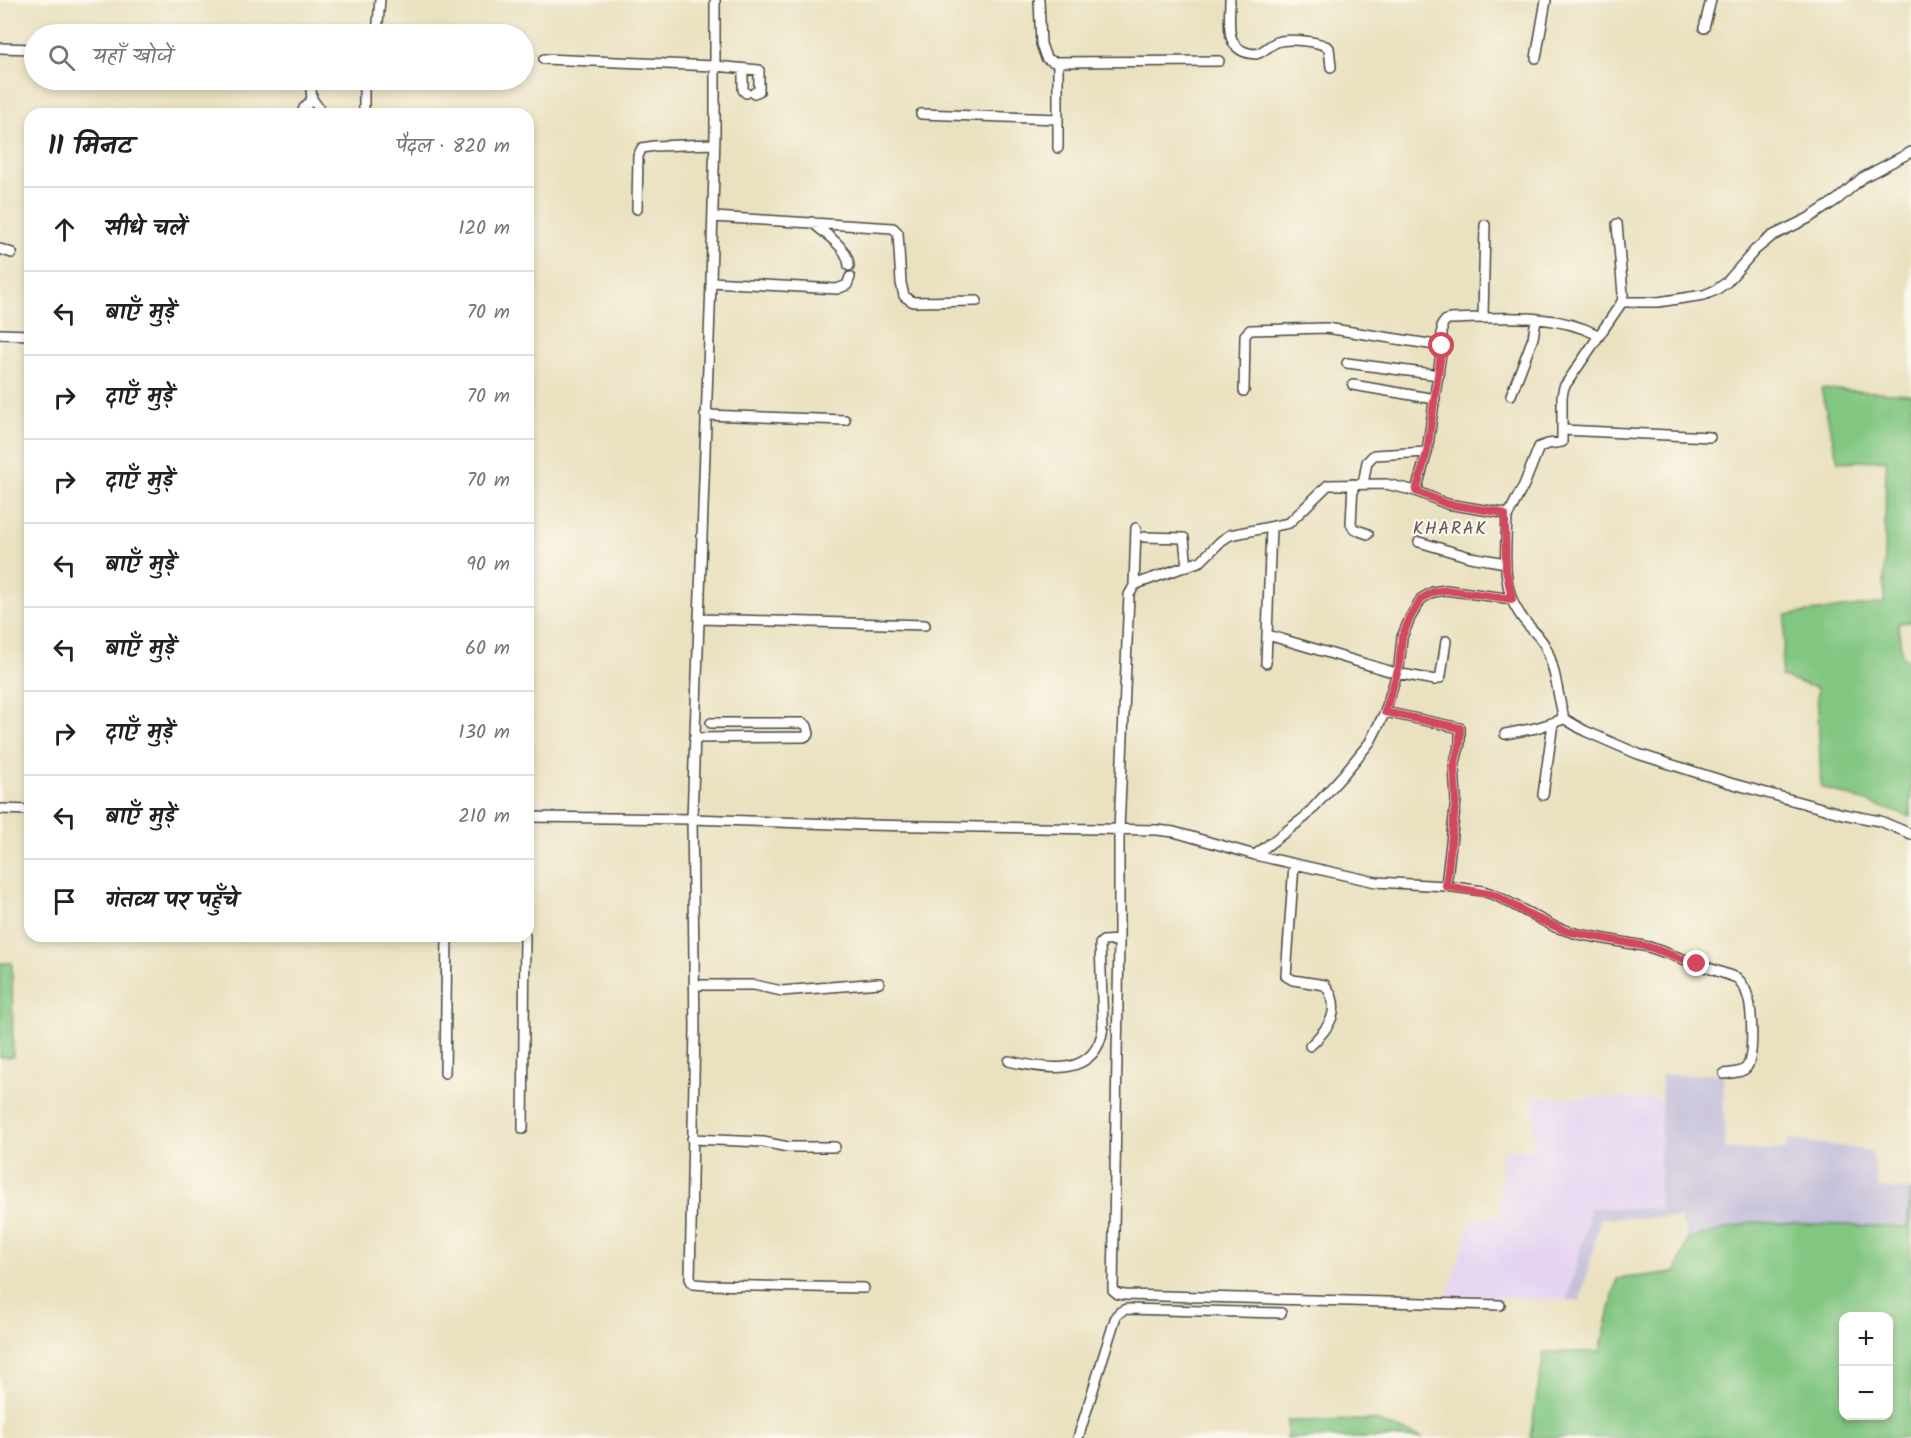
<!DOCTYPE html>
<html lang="hi">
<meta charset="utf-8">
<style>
:root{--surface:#fff;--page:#f6f6f6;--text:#202124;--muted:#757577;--line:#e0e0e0}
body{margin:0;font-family:Kalam,"Playpen Sans Deva",sans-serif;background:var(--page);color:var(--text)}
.controls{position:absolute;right:18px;bottom:18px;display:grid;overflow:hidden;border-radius:12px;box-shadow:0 3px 9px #0003}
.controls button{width:54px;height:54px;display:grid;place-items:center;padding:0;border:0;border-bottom:2px solid var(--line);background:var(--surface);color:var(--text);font:30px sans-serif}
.stop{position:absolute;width:18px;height:18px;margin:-14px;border:4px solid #d1495b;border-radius:50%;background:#fff}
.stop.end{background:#d1495b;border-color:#fff;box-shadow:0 2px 6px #0008}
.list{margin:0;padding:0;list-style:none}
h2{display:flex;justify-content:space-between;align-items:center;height:78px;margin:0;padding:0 24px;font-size:26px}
h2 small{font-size:20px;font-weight:400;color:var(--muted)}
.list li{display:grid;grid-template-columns:39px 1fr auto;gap:18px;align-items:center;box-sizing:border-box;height:84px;padding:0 24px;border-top:2px solid var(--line)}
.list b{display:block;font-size:22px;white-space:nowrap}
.list em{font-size:20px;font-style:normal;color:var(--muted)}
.icon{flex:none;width:33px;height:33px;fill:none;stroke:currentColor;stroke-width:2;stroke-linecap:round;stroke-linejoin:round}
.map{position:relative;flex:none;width:1911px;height:1438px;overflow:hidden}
.search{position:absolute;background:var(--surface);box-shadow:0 3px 9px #0003;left:24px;top:24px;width:510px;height:66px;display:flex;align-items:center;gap:15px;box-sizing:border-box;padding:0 21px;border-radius:33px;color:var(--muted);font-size:22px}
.panel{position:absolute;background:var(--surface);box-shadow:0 3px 9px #0003;left:24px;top:108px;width:510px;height:834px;border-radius:18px}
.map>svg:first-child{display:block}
</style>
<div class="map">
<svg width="1911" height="1438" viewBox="0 0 1911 1438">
<rect width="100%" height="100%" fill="#fbf7ec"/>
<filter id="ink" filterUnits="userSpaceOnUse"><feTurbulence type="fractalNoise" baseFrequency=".0167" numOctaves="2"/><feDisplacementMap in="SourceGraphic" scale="12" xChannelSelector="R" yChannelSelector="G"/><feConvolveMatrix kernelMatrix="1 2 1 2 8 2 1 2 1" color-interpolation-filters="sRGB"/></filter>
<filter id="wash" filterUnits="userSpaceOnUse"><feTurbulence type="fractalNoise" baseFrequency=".008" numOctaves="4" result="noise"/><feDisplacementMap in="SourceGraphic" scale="24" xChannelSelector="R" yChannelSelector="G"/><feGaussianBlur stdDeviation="1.35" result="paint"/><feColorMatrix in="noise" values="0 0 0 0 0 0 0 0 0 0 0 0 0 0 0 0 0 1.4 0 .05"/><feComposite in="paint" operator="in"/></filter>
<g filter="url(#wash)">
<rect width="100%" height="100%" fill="#eae1c0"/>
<path fill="#e4d3f2" d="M1534 1097 1661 1099 1659 1209 1591 1208 1567 1300 1448 1295 1471 1220 1500 1215 1502 1150H1533Z"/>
<path fill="#c6c0da" d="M1723 1074 1725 1149 1786 1150 1789 1139 1872 1151 1878 1188 1910 1190 1908 1227 1752 1222 1688 1239 1681 1218H1601L1580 1301 1567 1300 1591 1208H1659L1662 1075Z"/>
<path fill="#81c681" stroke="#567856" stroke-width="1.5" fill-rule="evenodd" d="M1821 389 1911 394V622L1898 623 1902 655 1911 665V817L1821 787 1817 688 1781 677 1786 615 1884 603 1886 460 1838 462Z
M0 963H12L13 1057H0Z
M1911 1189V1438H1530L1544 1352H1600L1617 1279 1676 1272 1688 1239 1752 1222 1907 1227ZM1888 1316V1416H1844V1316Z
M1373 1420 1423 1438H1287V1421Z"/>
</g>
<g filter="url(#ink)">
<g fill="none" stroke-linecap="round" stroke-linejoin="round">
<g stroke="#484641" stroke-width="12">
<path id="minor" d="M715 0V134L711 282 692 819 695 1028 690 1279 693 1284 707 1285 864 1288
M1039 0 1041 44 1046 58 1054 62 1219 61
M1230 0C1230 24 1223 52 1256 54 1264 52 1269 45 1277 42 1288 38 1320 41 1329 48L1331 67
M1704 28 1711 0
M377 34 380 0
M0 48 34 49
M1536 58 1546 0
M544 59 715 66 759 70V91L754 93
M1058 62V148
M743 69V90L746 93
M310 80 312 99 318 107 319 114
M302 114 304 108 312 99
M364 114V80
M921 114 1058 119
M637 209 638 156 642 148 654 146 714 144
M713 217 893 228 898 233 901 283 904 296 913 302 977 301
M812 222C825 234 848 247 849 266
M0 249 12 253
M711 282 837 289 847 285 850 277
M1622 302H1658L1704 295 1716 290 1727 282 1755 250 1772 236 1809 218 1838 199 1862 178 1911 152
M1483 318 1485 225
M0 334 30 335
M1442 346V325L1446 320 1450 319C1500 318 1553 312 1598 335
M1347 363 1439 375
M1353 385 1435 399
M1244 391 1245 335 1250 330 1326 328 1442 346 1427 452 1416 491
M1511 395 1533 338 1536 319
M705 415 845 420
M1563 430 1710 437
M1353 484 1351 524 1354 529 1368 534
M1363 484 1367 462 1374 455 1427 452
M1507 517 1524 485 1539 447 1548 444 1562 442V396L1564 387 1622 302 1623 294 1617 224
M1144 537 1184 538 1187 567
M1419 542 1470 557 1506 563
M1134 586 1136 528
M699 619 925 625
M1268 635 1396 673 1435 680 1440 678 1441 675 1446 641
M1266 663 1271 528
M1385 712 1460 728V743L1454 766 1456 800 1446 886
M1563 718 1585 731 1638 754 1730 783 1843 814 1880 821 1911 834
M694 738 804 737 809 734 807 726 803 723H711
M1543 795 1553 723
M0 809 30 810
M528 817 692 819 864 825 1157 830 1174 832 1255 855 1376 882 1446 886 1483 891 1495 895 1555 927 1578 934 1649 947 1737 978C1742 983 1745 988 1747 994 1752 1006 1755 1058 1746 1068 1741 1073 1731 1073 1724 1074
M1255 855 1305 817 1343 775 1370 742 1385 712 1399 667 1402 637 1410 618 1421 599 1433 592 1446 590 1512 599
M1294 864 1286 976 1293 980 1325 985C1344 1010 1328 1029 1310 1046
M695 985H754L782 991 879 983
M1009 1061C1047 1070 1096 1078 1103 1028L1100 944 1103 941 1119 940
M445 1073 447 936
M523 1129 525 936
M692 1139 763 1142 788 1147H835
M1500 1305 1125 1295 1118 1294 1113 1290 1119 940V830L1129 595 1134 586 1139 583 1201 561 1221 541 1230 535 1289 523 1328 485 1386 484 1416 491 1447 504 1503 513 1507 517C1506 546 1501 588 1519 613 1527 627 1541 635 1547 650 1556 670 1557 693 1563 714L1561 720 1536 728 1505 734
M1078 1438 1116 1316 1120 1312 1126 1309 1281 1313"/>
</g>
<use href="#minor" stroke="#fff" stroke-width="9"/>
</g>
</g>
<g fill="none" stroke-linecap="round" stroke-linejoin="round" filter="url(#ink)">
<path stroke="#d1495b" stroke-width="8" d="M1442 346 1427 452 1416 491 1447 504 1498 512 1505 515 1506 569 1512 599 1446 590 1433 592 1421 599 1410 618 1402 637 1399 667 1385 712 1460 728V743L1454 766 1456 800 1446 886 1495 895 1536 918 1566 931 1649 947 1697 964"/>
</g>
<g text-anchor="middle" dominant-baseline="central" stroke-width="4.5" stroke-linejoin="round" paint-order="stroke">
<g font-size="18" letter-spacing="1.5" fill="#645661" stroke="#fbf7ec">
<text x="1450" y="529">KHARAK</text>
</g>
</g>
</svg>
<div class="controls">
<button>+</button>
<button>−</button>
</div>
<div class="stop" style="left:1442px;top:346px"></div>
<div class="stop end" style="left:1697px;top:964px"></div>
<div class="search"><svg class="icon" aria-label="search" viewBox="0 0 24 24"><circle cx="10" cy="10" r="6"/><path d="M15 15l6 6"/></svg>यहाँ खोजें</div>
<section class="panel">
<h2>11 मिनट<small>पैदल · 820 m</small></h2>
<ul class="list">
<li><svg class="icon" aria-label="ahead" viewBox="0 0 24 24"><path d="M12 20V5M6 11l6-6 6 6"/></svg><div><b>सीधे चलें</b></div><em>120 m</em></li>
<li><svg class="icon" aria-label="left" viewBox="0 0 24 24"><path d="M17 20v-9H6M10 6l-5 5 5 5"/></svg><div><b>बाएँ मुड़ें</b></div><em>70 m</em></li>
<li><svg class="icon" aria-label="right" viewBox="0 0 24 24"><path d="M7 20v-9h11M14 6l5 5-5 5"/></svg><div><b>दाएँ मुड़ें</b></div><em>70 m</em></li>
<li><svg class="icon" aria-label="right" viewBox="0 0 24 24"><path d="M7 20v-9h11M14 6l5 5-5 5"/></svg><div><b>दाएँ मुड़ें</b></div><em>70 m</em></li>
<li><svg class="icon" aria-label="left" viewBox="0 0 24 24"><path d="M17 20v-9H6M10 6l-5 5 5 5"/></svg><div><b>बाएँ मुड़ें</b></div><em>90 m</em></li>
<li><svg class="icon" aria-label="left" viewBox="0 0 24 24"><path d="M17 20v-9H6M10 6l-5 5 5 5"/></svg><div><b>बाएँ मुड़ें</b></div><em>60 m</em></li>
<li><svg class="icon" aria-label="right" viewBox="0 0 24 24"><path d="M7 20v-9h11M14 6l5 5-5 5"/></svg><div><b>दाएँ मुड़ें</b></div><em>130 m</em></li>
<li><svg class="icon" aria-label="left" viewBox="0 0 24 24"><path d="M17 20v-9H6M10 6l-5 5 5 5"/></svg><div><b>बाएँ मुड़ें</b></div><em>210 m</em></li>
<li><svg class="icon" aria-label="arrive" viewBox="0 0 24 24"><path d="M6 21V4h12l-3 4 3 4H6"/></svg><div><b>गंतव्य पर पहुँचे</b></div></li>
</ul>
</section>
</div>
